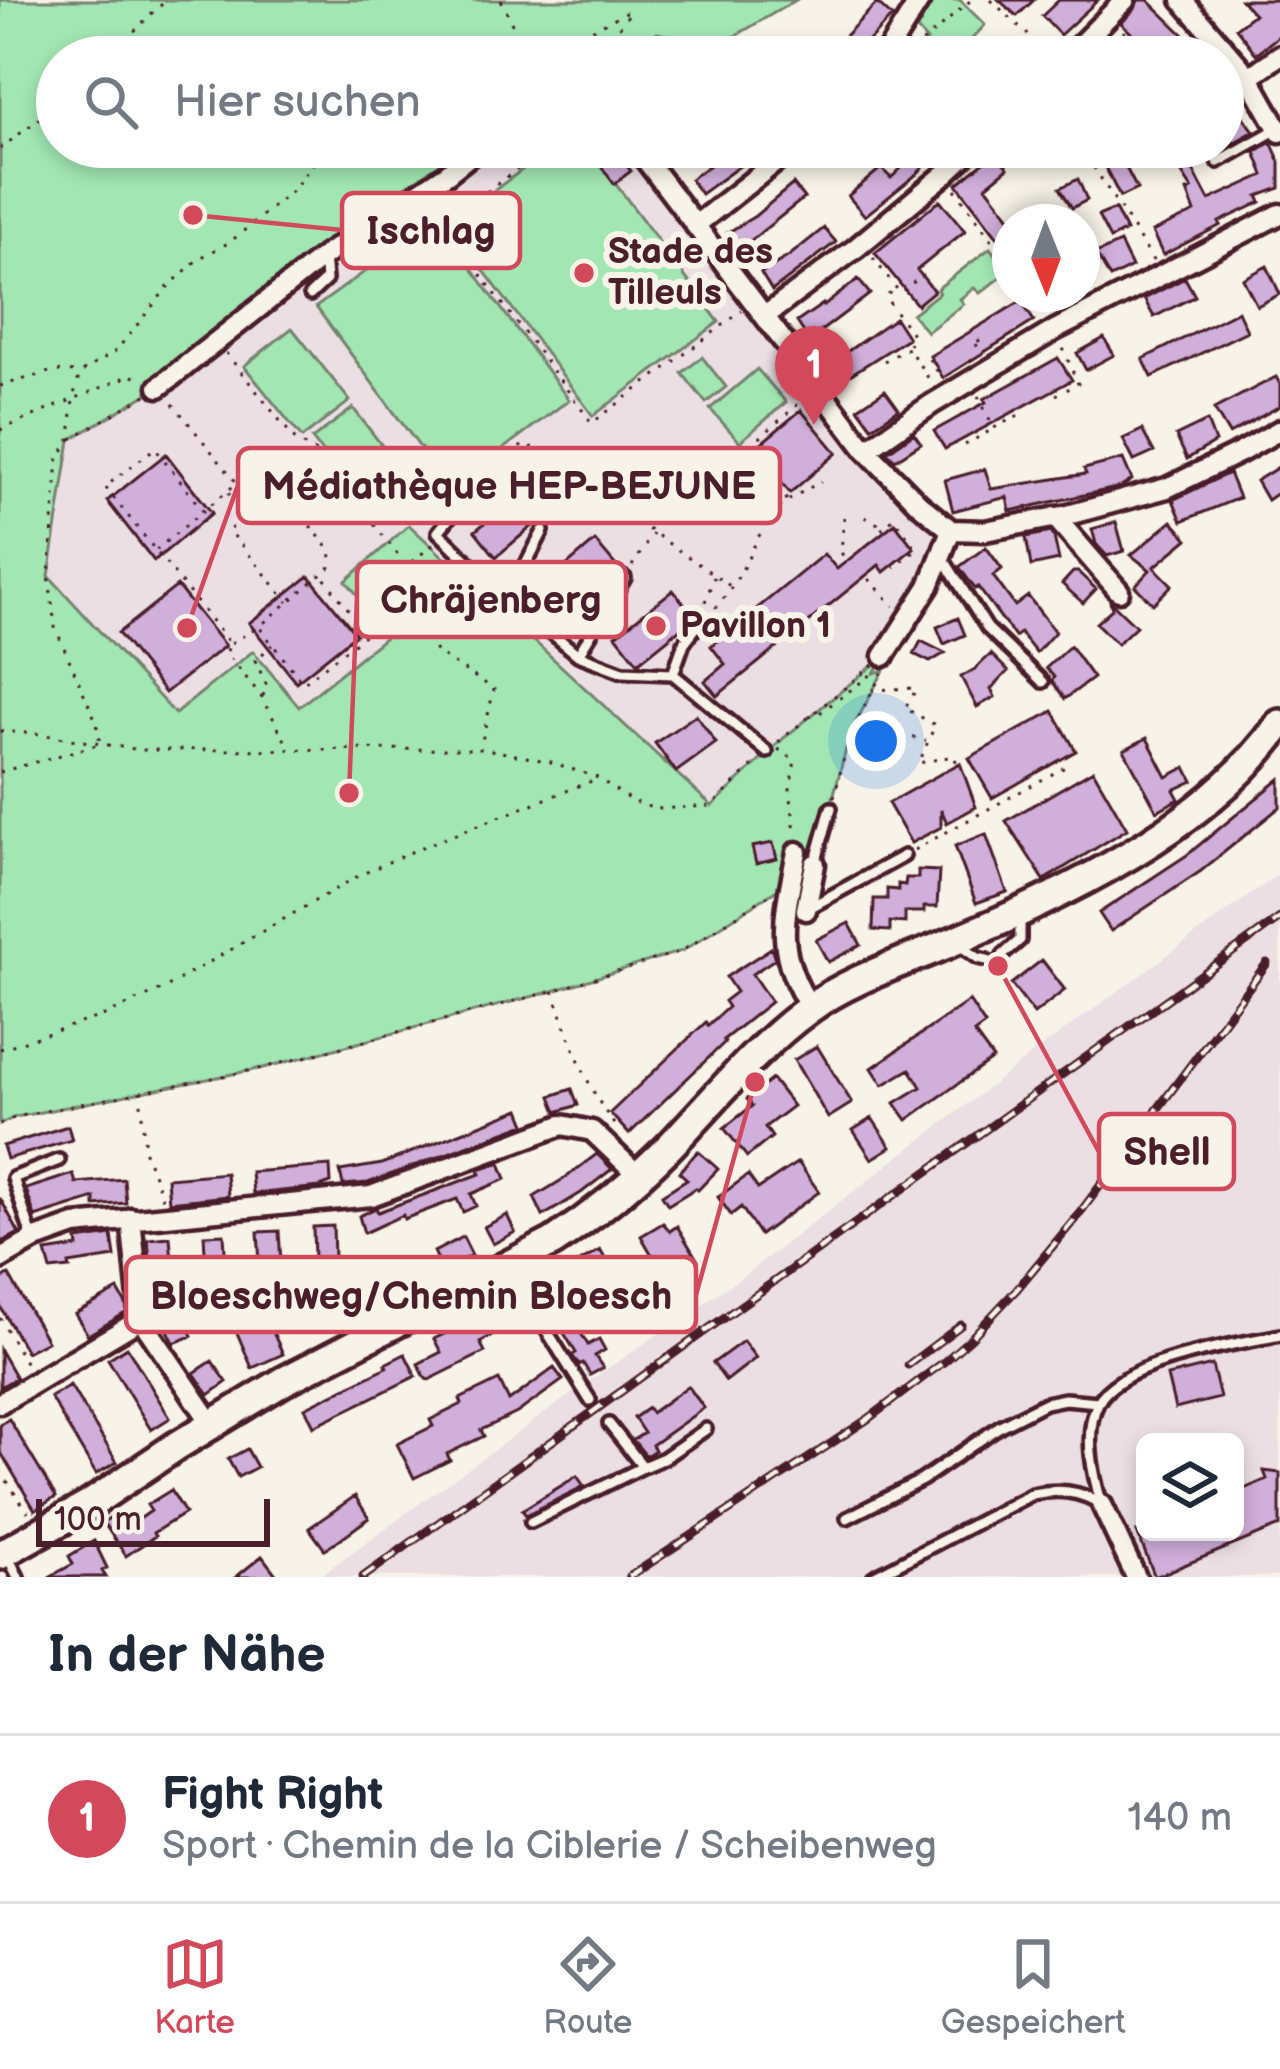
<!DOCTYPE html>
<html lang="de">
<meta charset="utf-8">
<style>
:root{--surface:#fff;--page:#f6f6f7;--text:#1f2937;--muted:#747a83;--line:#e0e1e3;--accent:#d1495b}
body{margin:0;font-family:"Balsamiq Sans",sans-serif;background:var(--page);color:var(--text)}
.controls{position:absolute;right:36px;bottom:36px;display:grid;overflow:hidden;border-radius:18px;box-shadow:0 6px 18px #0003}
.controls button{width:108px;height:108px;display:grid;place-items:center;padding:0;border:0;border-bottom:3px solid var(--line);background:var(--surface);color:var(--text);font:60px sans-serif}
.compass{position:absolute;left:992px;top:204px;width:108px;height:108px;border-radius:50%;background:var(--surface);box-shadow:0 6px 18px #0003;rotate:179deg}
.scale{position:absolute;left:36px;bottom:30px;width:234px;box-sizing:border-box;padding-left:12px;border:6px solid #4a1f2b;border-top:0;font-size:33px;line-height:42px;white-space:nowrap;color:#4a1f2b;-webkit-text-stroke:9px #f7f3e8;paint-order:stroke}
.you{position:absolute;left:876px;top:741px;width:42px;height:42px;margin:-30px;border:9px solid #fff;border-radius:50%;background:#1a73e8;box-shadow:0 0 0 18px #1a73e833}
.badge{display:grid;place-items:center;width:78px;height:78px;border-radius:50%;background:var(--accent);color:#fff;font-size:39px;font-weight:700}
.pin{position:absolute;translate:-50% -99px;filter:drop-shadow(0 3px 6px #0008)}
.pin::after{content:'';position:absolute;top:63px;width:42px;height:36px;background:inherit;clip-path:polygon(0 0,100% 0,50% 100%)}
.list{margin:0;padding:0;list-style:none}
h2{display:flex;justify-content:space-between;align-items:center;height:156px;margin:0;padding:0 48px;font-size:51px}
h2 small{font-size:39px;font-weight:400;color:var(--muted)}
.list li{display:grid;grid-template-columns:78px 1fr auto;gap:36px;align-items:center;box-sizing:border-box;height:168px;padding:0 48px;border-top:3px solid var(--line)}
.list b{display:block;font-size:45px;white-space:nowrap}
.list p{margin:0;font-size:39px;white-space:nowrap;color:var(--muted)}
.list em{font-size:39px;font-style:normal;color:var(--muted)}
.icon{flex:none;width:66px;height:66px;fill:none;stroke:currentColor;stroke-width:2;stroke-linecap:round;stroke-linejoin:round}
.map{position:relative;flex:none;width:1280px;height:1577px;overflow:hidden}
.search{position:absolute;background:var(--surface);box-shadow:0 6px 18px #0003;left:36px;right:36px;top:36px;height:132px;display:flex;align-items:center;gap:30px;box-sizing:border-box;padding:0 42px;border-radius:66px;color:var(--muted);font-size:45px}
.sheet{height:324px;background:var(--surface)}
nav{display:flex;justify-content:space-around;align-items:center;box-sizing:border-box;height:168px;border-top:3px solid var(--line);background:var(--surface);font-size:33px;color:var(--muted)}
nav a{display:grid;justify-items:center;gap:6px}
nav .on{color:var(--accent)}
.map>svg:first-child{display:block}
</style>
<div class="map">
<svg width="1280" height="1577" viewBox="0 0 1280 1577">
<rect width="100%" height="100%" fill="#f7f3e8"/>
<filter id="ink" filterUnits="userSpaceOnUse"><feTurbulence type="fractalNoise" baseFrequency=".00833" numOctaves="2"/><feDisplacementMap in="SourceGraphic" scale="24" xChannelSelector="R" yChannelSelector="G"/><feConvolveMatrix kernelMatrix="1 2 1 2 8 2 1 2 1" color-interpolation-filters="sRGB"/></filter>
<g filter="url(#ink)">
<path fill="#ebdfe4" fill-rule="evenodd" d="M481 147H636L866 450 951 530 887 654 784 738 712 806 409 525 389 634 299 708 175 715 49 576 70 440 159 387Z
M1280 873V1577H318L588 1382 746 1274 1031 1055ZM1145 1442H1235V1532H1145Z"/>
<path fill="#a2e7b3" stroke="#76836f" stroke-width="3" d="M0 0H796L720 45 657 33 616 57H57V147H481L159 387 70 440 49 576 175 714 253 651 299 707 389 634 346 581 409 525 712 806 784 738 884 656 874 673 884 670 851 731 815 864 798 882 791 881 682 951 553 991 263 1068 16 1117 0 1124Z
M932 0H960L985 25 955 57H912L927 41 917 30Z
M553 147H588L719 322 593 416 449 224Z
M436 220 569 400 450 488 316 307Z
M990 248 1008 271 980 293 974 288 960 299 964 304 927 332 912 314 939 293 937 289Z
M292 328 350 401 302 438 244 366Z
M702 357 726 387 706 403 682 373Z
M757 369 786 402 740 442 710 409Z
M353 408 406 477 365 508 312 439Z
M894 722 898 723 904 743 885 757 871 747 874 728Z"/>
<path fill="#d0afdb" stroke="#4a1f2b" stroke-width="3" d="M999 0H1034L1017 16Z
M1059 0H1098L1060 35 1042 16Z
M1138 0H1148L1185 36 1164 57H1156L1147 48 1138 57H1087L1101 43 1115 56 1134 36 1121 23 1135 9Z
M1241 0H1280V35L1256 54 1236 28 1254 14Z
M877 3 892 17 856 54 841 40Z
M1223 88 1254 131 1221 150 1218 147H1223Z
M1271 142 1280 162V188L1258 196 1261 202 1219 222 1221 225 1163 255 1152 232 1195 212 1187 191 1192 189 1165 147H1198L1205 160 1192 168 1209 200 1264 175 1255 152Z
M587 147H613L631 171 614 184Z
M735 147H766L701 194 690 179Z
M923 147H942L917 174 865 216 848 196 881 168 891 178Z
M1103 147H1151L1123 162 1137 189 1120 197 1097 151Z
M995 153 1008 168 986 186 1010 217V253L957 184Z
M1078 179 1087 200 1072 208 1060 188Z
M793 184 804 198 739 250 727 233 755 216Z
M940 200 965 231 917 270 934 291 917 305 875 253Z
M1115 209 1126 231 1110 239 1098 216Z
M824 228 836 242 772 291 761 273 789 256Z
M1120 243 1132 267 1110 278 1096 254Z
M1267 266 1280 294 1257 306 1243 279Z
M1185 278 1195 296 1154 317 1144 299Z
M858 279 870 294 809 340 797 322 823 304 824 306Z
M1047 294H1086L1055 310Z
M1021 301 1034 321 943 378 930 356Z
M1238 311 1247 331 1152 377 1143 359Z
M895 318 908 338 839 382 828 365Z
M1104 338 1114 355 1086 370 1077 353Z
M1058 358 1072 380 945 449 934 431 986 402 984 399Z
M1276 377 1280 384V406L1229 434 1214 409Z
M885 390 899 409 872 427 858 408Z
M801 410 837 453 790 493 753 450Z
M1207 421 1215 442 1187 459 1176 436Z
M1142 430 1154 452 1134 461 1123 439Z
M914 433 921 443 895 460 887 452Z
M166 454 212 513 154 561 107 501Z
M1123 459 1132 480 1121 487 1010 511 1007 497 953 511 945 480 985 469 991 489 1086 474 1084 469Z
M1280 466V491L1267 500 1256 481Z
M1229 473 1239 498 1182 521 1173 500Z
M534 482 555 507 496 557 475 531Z
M1172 521 1188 539 1154 567 1172 585 1153 604 1135 586 1150 570 1131 555Z
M1116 522 1124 551 1107 556 1096 544 1092 529Z
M895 523 914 548 884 572 879 565 717 696 705 681 725 664 711 646 824 554 837 569Z
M1051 532 1054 537 1059 560 1031 566 1026 537Z
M595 541 617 567 567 611 544 585Z
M986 547 1002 569 993 576 1015 606 1028 596 1055 632 1036 653 1020 633 1015 637 978 587 975 589 959 567Z
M1073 572H1078L1096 589 1083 603 1062 584Z
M309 576 356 634 296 682 249 623Z
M177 586 225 646 165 693 118 633Z
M673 590 695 617 638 663 616 635Z
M1110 601 1136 626 1117 644 1096 623 1112 609Z
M958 618 965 635 944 644 937 627Z
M921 641 945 653 930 662 914 654Z
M1070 646 1093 678 1065 699 1052 681 1054 677 1046 668Z
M991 654 1008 671 991 689 995 697 977 707 961 677 975 669Z
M1053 711 1076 751 992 798 969 758Z
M696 715 716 743 676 772 655 743Z
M1147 738 1167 777 1186 767 1193 781 1174 790 1179 799 1157 811 1124 750Z
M960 763 976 807 947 823 941 809V827L911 843 888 803Z
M1093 770 1127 829 1044 880 1006 821Z
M1280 779V807L1201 871 1111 931 1099 913 1187 855Z
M986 834 1007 892 976 903 955 846Z
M773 843 777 859 756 864 752 847Z
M918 870 939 871 937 907H924V912H905V923L890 922V931L873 930 874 899H887V889L898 890V884L905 885 906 878H918Z
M849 923 861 945 828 962 816 940Z
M771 948 775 959 752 974 771 1002 723 1040 725 1042 629 1134 610 1113 706 1022 708 1025 728 1007 724 1001 736 992 726 977Z
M1042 960 1065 990 1034 1014 1011 984Z
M969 1001 985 1025 974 1033 993 1059 907 1120 895 1103 921 1087 910 1069 883 1085 872 1068Z
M817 1046 852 1103 828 1118 794 1060Z
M772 1079 793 1106 765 1127 772 1137 747 1157 724 1128 752 1106 747 1099Z
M572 1089 578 1105 557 1112 551 1096Z
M520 1109 526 1124 368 1183 343 1185 340 1171 382 1164Z
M872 1118 891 1147 872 1159 853 1130Z
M68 1126 72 1140 7 1159 3 1146Z
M698 1151 718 1169 698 1190 696 1188 668 1205 662 1195 687 1179 679 1172Z
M597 1154 612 1169 581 1193 543 1216 534 1197 565 1178Z
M798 1162 819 1192 760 1235 741 1207 731 1215 718 1197 748 1175 758 1189Z
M500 1163 506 1179 471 1194 476 1206 463 1212 457 1199 404 1219 403 1215 364 1233 359 1216 376 1208 378 1212 480 1174 479 1170Z
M330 1166 331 1183 320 1187 253 1194 251 1172Z
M226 1173 228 1196 169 1202 167 1178Z
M73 1174 76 1183 124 1179 126 1203 95 1206V1198L35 1217 26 1189Z
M0 1198 19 1233 0 1243Z
M507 1215 515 1232 493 1244 484 1227Z
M663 1223 670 1231 677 1226 698 1261 666 1279 641 1236Z
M333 1226 334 1259 314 1260 313 1227Z
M279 1231 281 1263 260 1264 258 1232Z
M224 1234 226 1268 206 1269 204 1235Z
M112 1235 115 1257 69 1264 70 1268 51 1270 46 1252 78 1247 77 1240Z
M170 1237 173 1272 151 1274 148 1239Z
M463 1237 472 1255 443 1270 434 1252Z
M600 1250 613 1272 563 1303 588 1345 599 1339 605 1350 595 1356 603 1368 590 1375 583 1363 579 1365 572 1355 576 1353 537 1288Z
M226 1270 227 1284 249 1280 283 1354 252 1368 213 1276Z
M9 1275 47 1341 26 1352 0 1306V1280Z
M118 1290 126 1304 127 1312 88 1335 75 1314Z
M174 1291 192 1336 174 1343 153 1299Z
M504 1305 514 1324 480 1342 485 1352 429 1380 426 1379 418 1364 441 1352 434 1339Z
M743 1341 756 1358 726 1381 713 1363Z
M127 1347 170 1418 151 1430 108 1359Z
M0 1350 16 1378 0 1387Z
M405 1354 416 1376 314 1426 305 1408 387 1367 385 1364Z
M212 1361 227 1382 209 1395 194 1373Z
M1212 1365 1220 1398 1175 1409 1167 1376Z
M554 1368 563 1380 517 1413 481 1430 484 1436 447 1454 450 1460 414 1478 397 1444 433 1426 430 1420 462 1404 460 1399 499 1380 509 1401Z
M70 1385 117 1462 96 1474 50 1397Z
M688 1386 704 1408 652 1445 655 1450 646 1456 633 1440 644 1433 634 1418 648 1408 651 1413Z
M9 1419 56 1497 35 1510 0 1451V1424Z
M247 1449 257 1467 238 1477 228 1459Z
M1264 1471 1280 1473V1526L1155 1577 1137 1532H1235V1493L1267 1479Z
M577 1476 584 1486 526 1515 522 1510Z
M171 1490 185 1513 153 1533 155 1536 126 1556 103 1522 116 1514 125 1529 151 1511 147 1505Z
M355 1496 369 1518 325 1550 309 1528Z
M94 1541 107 1568 102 1571 106 1577H49L73 1564 69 1556Z
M262 1556 278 1577H236Z"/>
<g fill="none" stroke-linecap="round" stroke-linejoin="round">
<g stroke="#4a1f2b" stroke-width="18">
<path id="service" d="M1207 147 1218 162 1279 128
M310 295 326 280 324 256
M459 506 438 532 482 575 578 655 623 672 673 674 767 752
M942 557 987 628 1043 682
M509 597 543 531
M578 655 625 578
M673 674 684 643 697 626
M815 864 831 808
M809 908 904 856
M958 944 978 958 987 960
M1003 955 1020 940V920
M33 1240 13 1178 59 1160
M507 1267 590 1400
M609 1424 643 1467 664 1458 706 1429
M1102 1505C1093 1475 1083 1432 1098 1403 1119 1361 1236 1344 1280 1335
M847 1518 922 1480 1000 1426 1045 1403 1065 1399 1098 1402
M531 1522 643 1467
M7 1555 18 1577
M873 1577 1032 1494C1057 1489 1080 1490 1102 1505"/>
</g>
<g stroke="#4a1f2b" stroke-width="27">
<path id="minor" d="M1182 0 1249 77 1280 132
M884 57 920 0
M1068 57 1125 0
M1249 77 1280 55
M636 147 866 450 919 504 951 530
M697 224 795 147
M765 316 856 248 944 175 974 147
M159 387 324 256 447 174 481 147
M866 450 932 404 1055 330 1280 214
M1055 517 1119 591
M951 530 985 531 1068 515 1167 488 1241 452 1280 430
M884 656 929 586 951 530
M797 852C785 914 772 951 811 1008
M806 910 815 864
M131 1218 141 1319 212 1424
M0 1259 33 1240 75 1225 371 1196 562 1125 592 1131 639 1176
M0 1403 141 1319
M1102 1505 1136 1577"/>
</g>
<g stroke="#4a1f2b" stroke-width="36">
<path id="secondary" d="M0 1555 89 1505 175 1447 284 1381 553 1242C594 1215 631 1185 666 1150 712 1103 755 1048 809 1009 850 979 902 963 949 943 1065 894 1205 830 1280 724"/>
</g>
<path stroke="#4a1f2b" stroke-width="3" stroke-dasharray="3 9" stroke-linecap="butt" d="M501 0 527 57
M991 0 1051 56
M1123 31 1149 56
M913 46 916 48 971 0
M109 57 158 7 169 0
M539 57 632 9
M599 57 628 15
M547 147 443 224 592 423 742 311
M1081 147 1154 262
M0 149 57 105
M955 189 1010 265
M873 258 900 293 919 278
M890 292 886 298 912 334 909 346
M1034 294 1048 312
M972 329 986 353
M976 344 982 355
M226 353 297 442 318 453 406 565
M929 359 942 378
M884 361 908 348 931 382
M0 386 53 371 78 372
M1056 395 1078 384 1063 348
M978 396 994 428 1019 415
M0 430 131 375 142 380
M71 439 146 395
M965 445 993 429
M237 483 260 465 331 551 330 567 259 627 303 683 367 633 321 574
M228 493 247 516 229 530 288 602
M467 496C483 476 500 458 524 445L542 450 579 481 730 586
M787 500 745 451 806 397
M203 511 155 448 105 487 230 644 226 653 262 697 288 746
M844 517 841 552 846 562
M865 517 878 524 880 531 894 518 917 549 894 568
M553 519 578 482
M156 550 237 483 169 399
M632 566 653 534
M395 575 417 622 437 653 494 689 481 745
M869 579 894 606
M365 599 434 544
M701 613 714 577
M707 617C722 603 736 582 745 564 756 544 763 522 780 507 792 497 808 489 821 481
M231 643 259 627
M872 690 914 688 916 690 905 708 935 725 919 763 953 756 958 764
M263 696 266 684 255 660 273 645
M809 717 817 715 872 674
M0 731 39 734 140 750 486 749 551 762 598 778 630 800 655 809 712 806 758 761
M902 737 905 735 926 741
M778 742 873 665
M778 749 795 760 790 789 795 832
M0 772 100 744 96 721 55 627 49 576 58 459 70 440 73 398 80 373 116 351 167 288 198 259 230 242 292 191 318 157 338 147
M834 797 851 731 882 673
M914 850 1065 767
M553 991C571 1040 585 1087 617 1128
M0 1049 108 1014 161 990 360 875 422 847 597 779
M140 1091 145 1152 164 1202
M0 1124 16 1117 263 1068 553 991 682 951 769 895
M0 1318 26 1364
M0 1471 28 1512"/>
<use href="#service" stroke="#f7f3e8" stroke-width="9"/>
<use href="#minor" stroke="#f7f3e8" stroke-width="18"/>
<use href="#secondary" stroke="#f7f3e8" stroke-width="27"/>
<g stroke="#4a1f2b" stroke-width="9">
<path id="rail" d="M908 1365 961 1325
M363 1577 1280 918
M629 1577 868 1419 945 1361 971 1338 1016 1290 1076 1218 1267 963"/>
</g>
<use href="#rail" stroke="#f7f3e8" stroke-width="4.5" stroke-dasharray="14" stroke-linecap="butt"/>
</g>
</g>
<g fill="#d1495b" stroke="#f7f3e8" stroke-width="4.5">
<circle cx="584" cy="273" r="12"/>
<circle cx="656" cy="626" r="12"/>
</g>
<g text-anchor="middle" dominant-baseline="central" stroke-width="12" stroke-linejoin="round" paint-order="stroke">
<g font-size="36" font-weight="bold" fill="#4a1f2b" stroke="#f7f3e8" text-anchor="start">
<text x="608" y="252">Stade des<tspan x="608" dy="41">Tilleuls</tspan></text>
<text x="680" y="626">Pavillon 1</text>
</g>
</g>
<path fill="none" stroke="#d1495b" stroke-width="4.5" d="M193 215L342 230M187 628L238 485M349 793L357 599M998 966L1099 1152M755 1082L696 1295"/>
<g fill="#d1495b" stroke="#f7f3e8" stroke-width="4.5">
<circle cx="193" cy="215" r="12"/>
<circle cx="187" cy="628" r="12"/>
<circle cx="349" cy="793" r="12"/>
<circle cx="998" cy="966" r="12"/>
<circle cx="755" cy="1082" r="12"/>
</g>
<g fill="#f7f3e8" stroke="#d1495b" stroke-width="4.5">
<rect x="342" y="193" width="178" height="75" rx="12"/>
<rect x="238" y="448" width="542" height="75" rx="12"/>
<rect x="357" y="562" width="269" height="75" rx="12"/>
<rect x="1099" y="1114" width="135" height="75" rx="12"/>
<rect x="126" y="1257" width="570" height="75" rx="12"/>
</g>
<g font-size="39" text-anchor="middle" font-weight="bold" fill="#4a1f2b">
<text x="431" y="244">Ischlag</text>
<text x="509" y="499">Médiathèque HEP-BEJUNE</text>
<text x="491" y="613">Chräjenberg</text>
<text x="1167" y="1165">Shell</text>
<text x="411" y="1309">Bloeschweg/Chemin Bloesch</text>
</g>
</svg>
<div class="controls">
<button><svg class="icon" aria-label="layers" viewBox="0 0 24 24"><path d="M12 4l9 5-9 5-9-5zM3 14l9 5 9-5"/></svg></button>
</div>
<svg class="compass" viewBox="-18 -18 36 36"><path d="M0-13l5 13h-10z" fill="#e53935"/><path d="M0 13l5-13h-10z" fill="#747a83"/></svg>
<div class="scale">100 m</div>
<div class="you"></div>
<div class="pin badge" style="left:814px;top:425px">1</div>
<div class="search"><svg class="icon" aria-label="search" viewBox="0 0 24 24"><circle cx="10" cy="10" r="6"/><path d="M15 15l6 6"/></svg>Hier suchen</div>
</div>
<section class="sheet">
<h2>In der Nähe<small></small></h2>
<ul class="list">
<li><span class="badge">1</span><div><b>Fight Right</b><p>Sport · Chemin de la Ciblerie / Scheibenweg</p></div><em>140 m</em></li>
</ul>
</section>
<nav>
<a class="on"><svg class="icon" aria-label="map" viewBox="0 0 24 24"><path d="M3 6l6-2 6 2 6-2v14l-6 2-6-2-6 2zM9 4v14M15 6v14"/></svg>Karte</a>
<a><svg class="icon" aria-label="directions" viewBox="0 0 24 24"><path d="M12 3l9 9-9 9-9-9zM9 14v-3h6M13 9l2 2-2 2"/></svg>Route</a>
<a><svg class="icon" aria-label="saved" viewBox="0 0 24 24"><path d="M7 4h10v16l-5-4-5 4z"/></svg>Gespeichert</a>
</nav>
